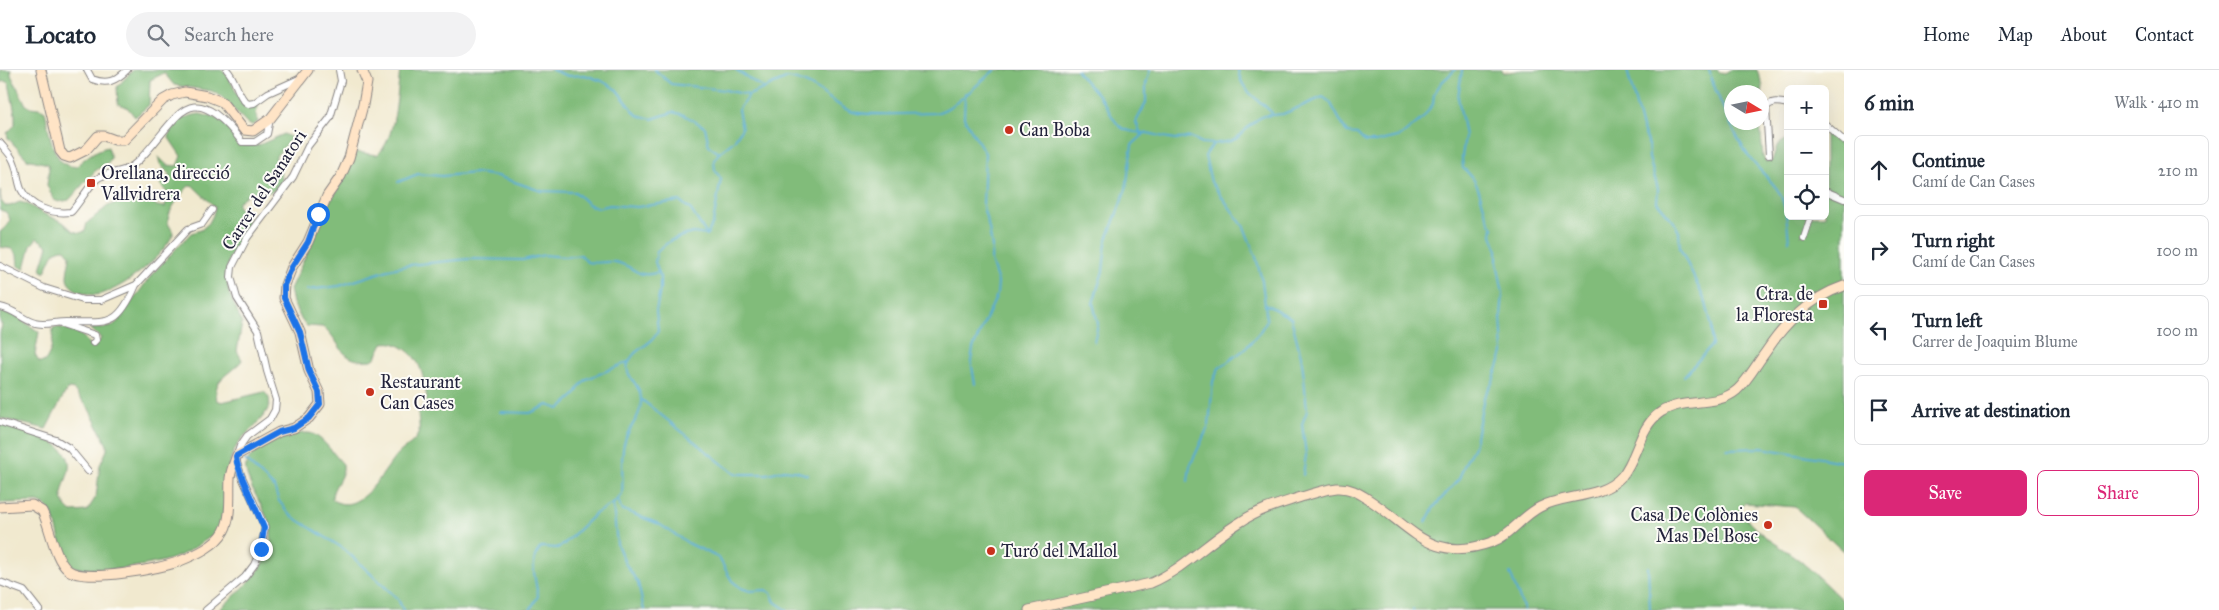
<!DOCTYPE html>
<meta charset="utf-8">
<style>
:root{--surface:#fff;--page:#f2f2f3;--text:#1f2937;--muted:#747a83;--line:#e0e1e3;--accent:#db2777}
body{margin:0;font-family:"IM FELL Great Primer",serif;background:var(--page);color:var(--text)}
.controls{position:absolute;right:15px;top:15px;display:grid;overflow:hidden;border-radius:8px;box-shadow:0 5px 20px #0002}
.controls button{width:45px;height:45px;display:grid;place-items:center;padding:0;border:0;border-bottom:1px solid var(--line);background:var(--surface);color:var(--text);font:25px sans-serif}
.compass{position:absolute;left:1724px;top:15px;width:45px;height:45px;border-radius:50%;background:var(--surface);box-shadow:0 5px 20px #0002;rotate:100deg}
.stop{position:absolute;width:15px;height:15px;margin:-11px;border:4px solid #1a73e8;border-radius:50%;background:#fff}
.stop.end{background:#1a73e8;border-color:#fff;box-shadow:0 1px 5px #0008}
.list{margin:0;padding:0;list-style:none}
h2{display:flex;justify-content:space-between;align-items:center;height:65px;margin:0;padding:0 20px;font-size:21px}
h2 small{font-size:16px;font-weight:400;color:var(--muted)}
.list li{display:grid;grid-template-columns:32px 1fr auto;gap:15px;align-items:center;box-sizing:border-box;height:70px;margin:0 10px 10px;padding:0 10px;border:1px solid var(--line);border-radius:8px}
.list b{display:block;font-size:19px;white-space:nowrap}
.list p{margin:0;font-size:16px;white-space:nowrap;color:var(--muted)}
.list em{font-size:16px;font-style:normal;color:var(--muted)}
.actions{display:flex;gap:10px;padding:15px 20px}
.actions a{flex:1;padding:11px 0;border:1px solid var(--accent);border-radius:8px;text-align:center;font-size:18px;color:var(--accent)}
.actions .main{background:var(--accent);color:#fff}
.icon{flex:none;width:28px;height:28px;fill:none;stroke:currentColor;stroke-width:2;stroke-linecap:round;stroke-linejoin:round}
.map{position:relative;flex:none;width:1844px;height:540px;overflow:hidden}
header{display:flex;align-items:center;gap:30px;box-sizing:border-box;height:70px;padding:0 25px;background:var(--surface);border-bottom:1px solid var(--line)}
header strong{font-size:24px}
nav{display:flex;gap:28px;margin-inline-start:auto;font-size:18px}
.search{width:350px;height:45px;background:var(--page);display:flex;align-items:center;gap:12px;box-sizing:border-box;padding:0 18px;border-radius:28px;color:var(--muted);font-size:19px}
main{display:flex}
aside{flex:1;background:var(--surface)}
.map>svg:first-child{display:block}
</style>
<header>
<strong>Locato</strong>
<div class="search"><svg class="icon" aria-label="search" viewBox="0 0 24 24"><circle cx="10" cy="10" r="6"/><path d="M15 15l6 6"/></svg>Search here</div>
<nav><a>Home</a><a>Map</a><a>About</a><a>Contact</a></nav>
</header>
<main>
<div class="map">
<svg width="1844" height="540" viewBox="0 0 1844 540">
<rect width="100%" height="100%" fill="#fdfcf7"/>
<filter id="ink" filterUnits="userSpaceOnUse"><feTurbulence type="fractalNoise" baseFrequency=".02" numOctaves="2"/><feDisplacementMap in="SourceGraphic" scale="10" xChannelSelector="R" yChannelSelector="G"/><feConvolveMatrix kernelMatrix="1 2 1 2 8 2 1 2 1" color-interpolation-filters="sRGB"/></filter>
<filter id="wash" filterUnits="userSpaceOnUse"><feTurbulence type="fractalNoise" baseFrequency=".0096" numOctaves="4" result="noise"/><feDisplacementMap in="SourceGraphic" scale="20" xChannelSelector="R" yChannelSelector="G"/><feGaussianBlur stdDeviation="1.12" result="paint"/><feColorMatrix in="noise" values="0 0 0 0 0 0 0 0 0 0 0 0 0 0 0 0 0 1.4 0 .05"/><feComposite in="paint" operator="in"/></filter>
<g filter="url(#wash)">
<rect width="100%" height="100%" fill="#f1e9cf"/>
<path fill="#81bc7a" stroke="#526f5a" d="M0 0H11V5L26 35C32 39 39 36 45 41 49 58 52 101 77 96 86 87 95 80 108 77L111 87 109 92 95 101 69 130 59 132 54 130 47 115 49 99 48 94 27 89 8 68 7 63 15 55V44L9 13 4 11 0 13Z
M133 0H221L227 4 239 28 258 36 256 44 258 52 253 55 248 54 222 27 212 21 174 15 164 3 150 10 149 35 135 47 127 37 118 34 117 17Z
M400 0H1502L1503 3 1522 0H1718L1719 2 1725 3 1730 0H1757L1763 16 1762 28V22H1732V52L1760 53 1763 87 1766 92 1772 91 1777 76 1788 68V146H1825V61L1844 78V482L1795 437 1745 433 1740 438C1750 461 1778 474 1798 489 1814 502 1829 518 1844 532V540H219C241 519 279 492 270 456 266 443 258 430 252 418 249 410 243 400 247 392 252 378 299 358 313 364 325 370 334 385 343 394 345 408 331 417 332 429 358 449 383 402 396 386 402 379 411 375 416 368 423 357 416 349 419 342 422 336 426 334 427 328 423 306 422 289 402 277 395 273 391 272 383 273L376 287 372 290C340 293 344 277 326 259L322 257 307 256 302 251 293 233 290 219 317 162 325 138 337 121 356 82 377 85C396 70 397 23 400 0Z
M200 44 215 48 227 55 244 76 259 75 284 64 292 68 276 86C275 94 281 101 282 109 282 126 257 122 248 124L238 132V137L248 146 247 157 229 189 226 205 229 223 242 253 237 281 242 290C232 304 211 308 217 330L222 332 264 322C283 336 248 360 240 371 219 399 231 433 218 462 205 470 192 480 179 486 161 494 80 510 68 492 56 474 61 440 38 432L0 433V354C16 360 37 363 52 372 94 397 42 420 72 442L87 441 96 427 100 395 107 380V375L89 339 74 320 69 319 65 323 46 359 0 348V263L2 255 0 252V241L12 243 39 262 35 285 39 292H44C52 283 53 270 53 258L56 257C70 259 83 262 89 275H97L101 268 90 259 111 257 117 252 153 203 191 163 201 160 209 153 213 145 215 137 192 115 189 116C182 122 168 141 168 150 167 155 173 159 173 164 164 186 120 223 95 225 91 225 85 223 80 222 76 220 70 216 68 212 65 205 70 193 70 185L65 179C51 178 51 194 44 203L41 199 48 176 37 168 31 175 25 198 18 196 17 185 12 179 0 177V162L8 155 10 149 6 142 0 140V120L1 131 5 136H10L20 132 27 134 46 145 63 152 73 161 80 163 85 161 87 153 108 136 120 131 133 132 147 128 157 136 165 137 168 124 160 114 167 109 170 105 160 94 158 86 167 95 177 96 181 86 169 68C171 51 185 46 200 44Z"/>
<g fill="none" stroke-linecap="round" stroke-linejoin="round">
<path stroke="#58acd4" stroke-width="2" d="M552 0 568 6 585 5 602 11 616 19 637 45 652 49 673 42 684 45 705 57 709 76 719 83
M655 0 671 14 725 20 749 25
M736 0 763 18
M1077 0C1084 13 1096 20 1104 33 1110 41 1113 52 1122 58 1133 65 1144 61 1156 65 1168 68 1177 71 1190 67L1202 73 1213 74 1231 71 1237 68 1255 51 1263 46 1283 44 1323 27 1330 32 1347 63 1357 64 1365 72H1376L1401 66 1423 48 1433 34 1434 24 1441 13 1455 0
M1238 0C1242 23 1257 27 1272 43
M1627 0 1641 55 1648 72 1649 88 1658 119 1657 132 1674 152 1679 162 1680 178 1706 233 1712 257V275L1684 306
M1709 0C1715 23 1736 68 1749 87 1758 100 1771 109 1779 122 1787 137 1787 155 1789 171
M965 23 964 48 985 83 983 137 989 158 992 177 991 191 998 212 997 225 973 278 971 291 975 314
M1141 64 1136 52 1146 33V14L1150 0
M398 112 418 104 442 106 476 103 497 106 541 121 575 122 588 134 597 138 610 135 637 137 680 131 691 140 707 165
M707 165 713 153 721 109 715 100 714 90 719 83 734 71 742 58 738 40 749 25 788 8C818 13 827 31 850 41 864 47 918 43 936 43 959 36 976 14 995 0
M307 220 339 216 391 199 409 195 468 189 523 190 544 185 566 187 581 185 587 192C596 194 606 191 615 192 636 196 636 210 659 202
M1265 234 1291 248 1301 286 1304 307 1307 341 1302 354 1306 385 1303 405
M1094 272 1098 254 1093 233 1103 201 1106 172 1126 119 1132 75 1144 64
M641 329 735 404H767L784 400 795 401 808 405
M500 342 530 343 548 335 559 339 575 325 580 316 587 309 628 292
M1727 379 1762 378 1844 392
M245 390 274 417 279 431 290 445 344 479 398 529 403 540
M1188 411 1190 396 1209 355 1213 311 1219 298 1244 280 1259 263 1267 250 1262 211 1256 187 1244 157 1211 112 1205 86 1213 74
M618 429 621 439 659 454 688 473 719 488 732 511 741 518 750 521 766 520 771 523 775 532 787 540
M1426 452 1434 437 1459 409 1465 393 1474 377 1484 327 1493 311 1503 283 1501 246 1503 223 1497 192V178L1492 165 1493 158C1479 137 1485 116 1463 98L1462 87 1465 66 1458 27 1462 0
M1648 497 1650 540
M1510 503 1524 540
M530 540 538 526C536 511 528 490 541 477L557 478 563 475 595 444 612 434
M644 540 638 513 625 493 617 474 613 434 622 424C624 405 619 386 626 367 631 355 641 346 641 332 642 313 624 308 628 294 633 278 652 276 658 261L656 241 660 220V207L655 192 657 181 670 171 682 166 693 163 707 165
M1413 540V539"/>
</g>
</g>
<g filter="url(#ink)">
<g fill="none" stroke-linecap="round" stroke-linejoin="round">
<g stroke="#8a8685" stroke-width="8">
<path id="street" d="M87 0 92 9C107 15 116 11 127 0
M227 0C236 9 238 28 248 34L254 33 268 23 299 9
M1825 54 1844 71
M0 73C4 78 9 83 12 88 18 98 17 109 21 119 30 138 52 144 71 142 79 134 92 110 100 107 115 100 125 104 138 91 179 50 188 2 242 72H255L267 64 270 49
M1769 85 1766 37C1773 30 1779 32 1788 34
M1825 121 1844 129
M1804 168 1811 146
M0 196 44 218 83 230H101L136 215 188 159 202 154 212 140
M0 237C16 240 21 249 35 253 44 256 56 252 66 252 107 252 117 259 136 215
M62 254 95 265 96 270 93 273
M0 352 56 370 69 378 88 401
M0 512 24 521 39 540
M206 540 245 507 254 495 261 479 265 457 242 407 237 393V385L240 376 247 366 270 349 275 340 276 330 267 301 258 261 237 228 231 207 232 197 247 168 293 107 308 76 330 48 341 11 339 0"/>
</g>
<g stroke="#8a8685" stroke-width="11">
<path id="secondary" d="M41 0 60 81 64 86 70 88 86 80 98 66H104L115 70H124L163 30 172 25 185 22 207 26 222 32 244 60 253 61 270 49 308 0
M0 437 32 435 42 441C50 456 54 489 68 500 84 513 161 499 180 491 195 485 216 476 224 461 232 446 229 424 230 408 231 400 234 393 237 385L279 362 294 358 309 348 320 334 319 322 309 301 300 262 284 228 285 215 292 197 308 172 327 126 341 106 349 88 363 35 367 12 362 0
M1029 540 1151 513C1185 498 1210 470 1242 451 1260 439 1280 434 1301 427 1312 424 1325 419 1337 418 1349 417 1359 423 1368 429 1413 458 1431 494 1492 472 1511 465 1522 446 1540 437 1565 424 1602 429 1622 406 1638 387 1639 356 1661 342 1684 327 1716 338 1737 320 1748 310 1756 295 1765 283 1785 253 1809 228 1844 216"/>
</g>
<use href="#street" stroke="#fff" stroke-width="6"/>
<use href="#secondary" stroke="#ffe4c6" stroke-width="9"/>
</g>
</g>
<g fill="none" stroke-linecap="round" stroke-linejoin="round" filter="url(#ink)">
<path stroke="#1a73e8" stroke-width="6" d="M261 479 264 458 242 407 237 393 236 386 279 362 294 358 309 348 320 334 319 322 309 301 300 262 284 228V215L292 197 308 172 318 144"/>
</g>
<g fill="#c8321e" stroke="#fdfcf7" stroke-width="2">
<circle cx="1009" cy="60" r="5"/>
<rect x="86" y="108" width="10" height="10" rx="2.5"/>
<rect x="1818" y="229" width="10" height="10" rx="2.5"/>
<circle cx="370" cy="322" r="5"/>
<circle cx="1768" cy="455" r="5"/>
<circle cx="991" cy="481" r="5"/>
</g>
<g text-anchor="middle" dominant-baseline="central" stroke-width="4" stroke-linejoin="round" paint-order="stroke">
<g font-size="18" fill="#22223b" stroke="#fdfcf7" text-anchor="start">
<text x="1019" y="60">Can Boba</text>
<text x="101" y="103">Orellana, direcció<tspan x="101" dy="21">Vallvidrera</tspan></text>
<text x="1813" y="224" text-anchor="end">Ctra. de<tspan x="1813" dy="21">la Floresta</tspan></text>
<text x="380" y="312">Restaurant<tspan x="380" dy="21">Can Cases</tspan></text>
<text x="1758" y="445" text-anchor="end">Casa De Colònies<tspan x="1758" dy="21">Mas Del Bosc</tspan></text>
<text x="1001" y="481">Turó del Mallol</text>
</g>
<g font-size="18" fill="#22223b" stroke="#fdfcf7">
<text transform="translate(264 120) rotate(-57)">Carrer del Sanatori</text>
</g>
</g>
</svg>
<div class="controls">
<button>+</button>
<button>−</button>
<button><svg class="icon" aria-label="locate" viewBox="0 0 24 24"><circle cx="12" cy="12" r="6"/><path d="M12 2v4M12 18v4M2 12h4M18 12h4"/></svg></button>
</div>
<svg class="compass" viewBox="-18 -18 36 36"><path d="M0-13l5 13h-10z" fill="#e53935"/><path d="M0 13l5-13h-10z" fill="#747a83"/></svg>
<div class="stop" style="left:318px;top:144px"></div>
<div class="stop end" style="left:261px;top:479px"></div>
</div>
<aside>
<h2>6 min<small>Walk · 410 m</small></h2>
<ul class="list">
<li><svg class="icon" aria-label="ahead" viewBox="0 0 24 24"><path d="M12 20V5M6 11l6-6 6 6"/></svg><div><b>Continue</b><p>Camí de Can Cases</p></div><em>210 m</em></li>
<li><svg class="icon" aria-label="right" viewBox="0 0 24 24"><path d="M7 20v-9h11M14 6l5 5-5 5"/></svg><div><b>Turn right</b><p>Camí de Can Cases</p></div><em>100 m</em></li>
<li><svg class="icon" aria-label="left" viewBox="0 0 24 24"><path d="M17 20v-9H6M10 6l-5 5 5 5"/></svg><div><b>Turn left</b><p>Carrer de Joaquim Blume</p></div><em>100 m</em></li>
<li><svg class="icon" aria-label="arrive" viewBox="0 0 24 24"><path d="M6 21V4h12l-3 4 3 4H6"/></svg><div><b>Arrive at destination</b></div></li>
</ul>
<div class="actions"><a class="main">Save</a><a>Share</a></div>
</aside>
</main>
